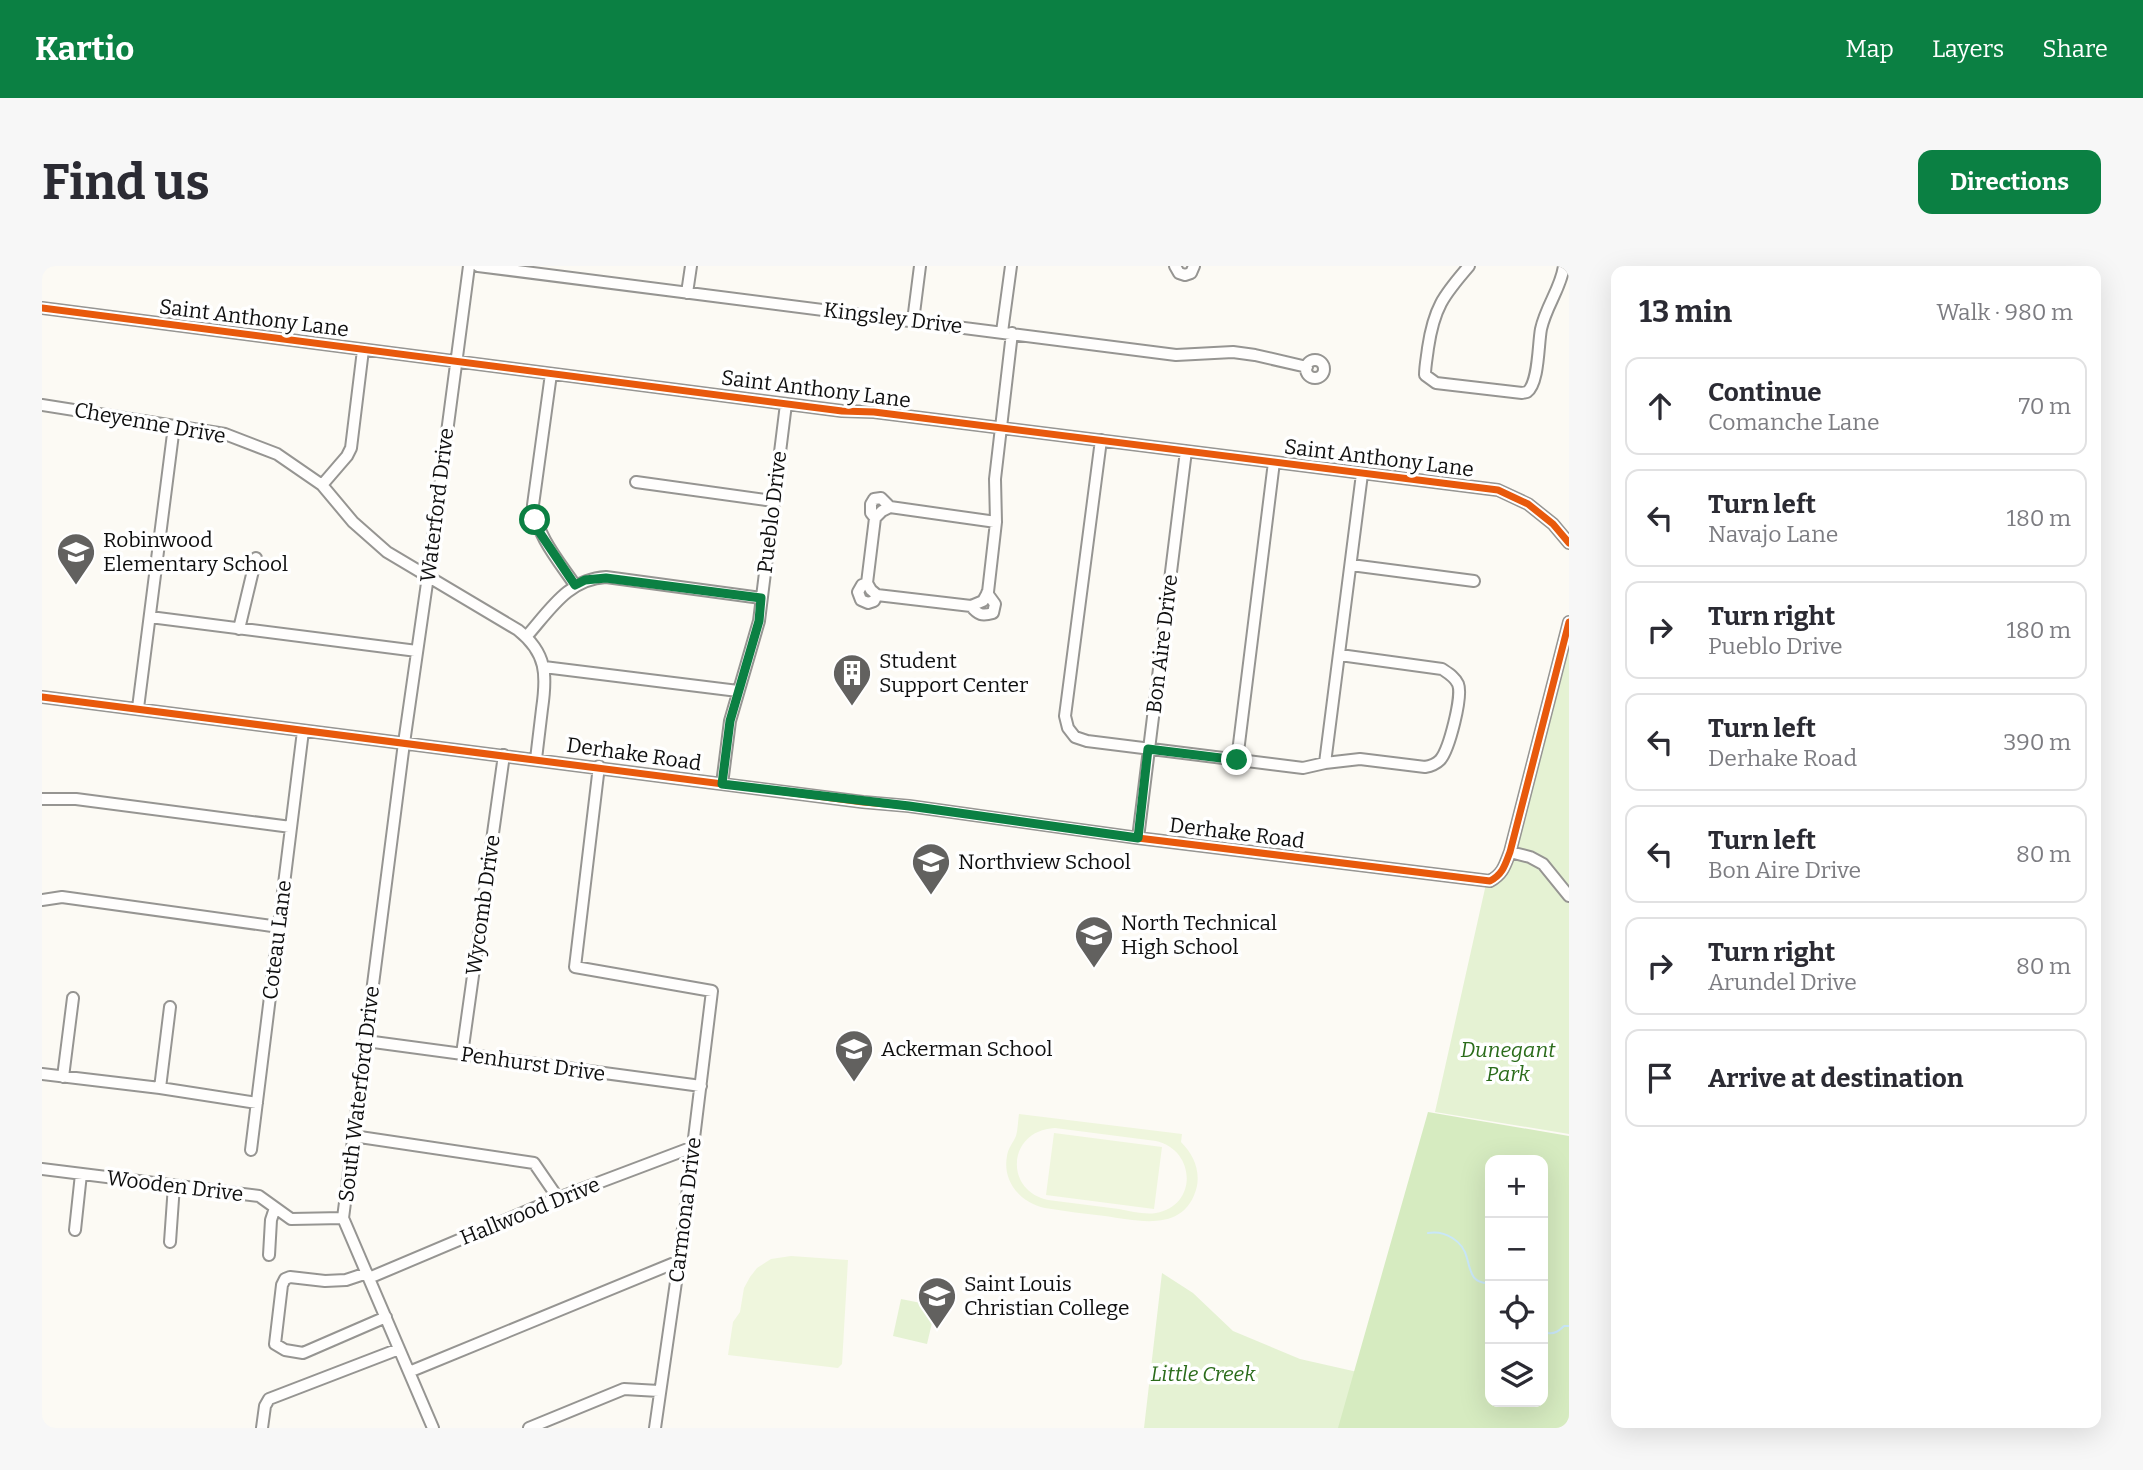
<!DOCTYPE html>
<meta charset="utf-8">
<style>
:root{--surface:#fff;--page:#f7f7f7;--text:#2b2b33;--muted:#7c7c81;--line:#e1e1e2;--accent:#0b8043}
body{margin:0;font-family:Bitter,serif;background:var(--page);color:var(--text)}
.controls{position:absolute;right:21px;bottom:21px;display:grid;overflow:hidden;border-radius:14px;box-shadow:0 7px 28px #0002}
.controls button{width:63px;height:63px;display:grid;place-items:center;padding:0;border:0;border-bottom:2px solid var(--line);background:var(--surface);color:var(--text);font:35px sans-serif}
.stop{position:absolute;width:21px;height:21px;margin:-16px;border:5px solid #0b8043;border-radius:50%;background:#fff}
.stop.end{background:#0b8043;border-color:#fff;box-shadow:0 2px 7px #0008}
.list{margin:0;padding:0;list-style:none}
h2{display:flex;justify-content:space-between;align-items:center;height:91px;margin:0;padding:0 28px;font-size:30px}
h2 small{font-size:23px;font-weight:400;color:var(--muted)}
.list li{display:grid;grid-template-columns:46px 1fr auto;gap:21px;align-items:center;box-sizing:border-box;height:98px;margin:0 14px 14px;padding:0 14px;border:2px solid var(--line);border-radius:14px}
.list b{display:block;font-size:26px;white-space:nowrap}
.list p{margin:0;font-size:23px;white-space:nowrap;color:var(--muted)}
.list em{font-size:23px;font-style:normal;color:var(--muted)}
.icon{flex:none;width:38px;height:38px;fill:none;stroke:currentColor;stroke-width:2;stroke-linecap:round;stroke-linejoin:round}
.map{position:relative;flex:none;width:1527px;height:1162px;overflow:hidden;border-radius:14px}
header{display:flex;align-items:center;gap:42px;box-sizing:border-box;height:98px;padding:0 35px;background:var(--accent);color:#fff}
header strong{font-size:33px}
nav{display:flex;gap:38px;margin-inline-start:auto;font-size:24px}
.intro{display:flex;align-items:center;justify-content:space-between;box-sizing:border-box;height:168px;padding:0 42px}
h1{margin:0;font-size:49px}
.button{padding:18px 32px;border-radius:14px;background:var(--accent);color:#fff;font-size:24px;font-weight:700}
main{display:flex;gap:42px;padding:0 42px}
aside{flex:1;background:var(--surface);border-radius:14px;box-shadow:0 7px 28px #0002}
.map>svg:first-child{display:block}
</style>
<header>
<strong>Kartio</strong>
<nav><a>Map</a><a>Layers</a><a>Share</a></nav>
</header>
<div class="intro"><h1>Find us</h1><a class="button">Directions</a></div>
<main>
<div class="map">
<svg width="1527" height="1162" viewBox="0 0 1527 1162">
<rect width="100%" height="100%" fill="#fcfaf4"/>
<path fill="#e5f2d3" d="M1527 370V868L1393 846 1444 618 1457 616 1468 601Z
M1120 1007 1151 1027 1191 1065 1258 1093 1448 1136H1501L1527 1145V1162H1102Z
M859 1033 894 1040 885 1078 851 1070Z"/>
<path fill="#d6ebc0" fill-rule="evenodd" d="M1386 846 1527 870V1162H1296ZM1448 894H1501V1136H1448Z"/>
<path fill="#eff6dd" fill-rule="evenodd" d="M977 848 1140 868 1139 876C1151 888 1158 903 1155 920 1144 967 1097 955 1063 950 1043 948 1023 945 1003 942 979 937 960 916 965 890 966 882 971 877 974 870 976 863 976 854 977 848ZM1013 862 1114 875C1154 884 1156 940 1114 947 1102 949 1089 945 1077 943 1053 940 1030 937 1006 934 961 924 966 864 1013 862Z
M1012 867 1120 881 1112 943 1004 929Z
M749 990 806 994 800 1098 796 1102 686 1089 691 1056 698 1046 702 1022 708 1011 715 1002 729 993Z"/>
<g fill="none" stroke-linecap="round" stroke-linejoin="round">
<path stroke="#c9e7f8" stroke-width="2" d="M1386 967C1403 964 1421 975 1425 992 1429 1007 1430 1018 1448 1017
M1501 1060 1506 1067C1513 1068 1517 1065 1522 1060H1527"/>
<g stroke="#969592" stroke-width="14">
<path id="minor" d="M436 0 1134 89 1191 86 1213 89 1265 101
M1133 0 1137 7 1143 9 1149 7 1152 0
M1427 0C1401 30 1392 42 1386 82 1385 91 1383 100 1383 109L1394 117 1480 127 1485 126C1497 117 1496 79 1499 63 1504 40 1519 22 1522 0
M645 27 649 0
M0 42 800 145 832 146 1456 224 1486 238 1511 258 1527 277
M871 55 878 0
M960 66 969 0
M1264 103a9 9 0 1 1 18 0a9 9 0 1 1-18 0Z
M509 108 491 239C495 270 516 294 533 319
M0 139 183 168 235 188 280 219 311 256 345 286 476 364C505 387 505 409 500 443 498 460 496 476 494 493
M1059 174 1023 450 1026 462 1033 471 1045 475 1261 502 1283 497 1318 493 1383 501C1389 500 1394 498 1398 494 1407 484 1421 430 1416 418 1413 411 1406 407 1400 403L1298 389
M594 216 731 235
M280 219 305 190 309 182 321 84
M833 252 829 247V238L832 233 839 232 848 241
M954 256 848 241 840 245 833 252 825 317 829 324 835 329 929 340 941 335 946 326 954 256 953 213 970 67
M1309 299 1432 315
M825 317 820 319 816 326 819 334 826 337 832 335 835 329
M929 340C936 349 940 350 951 347L953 338 945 327
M108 351 375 385
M197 363 214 292
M484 371C508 344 526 313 564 311L719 332
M502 401 696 425
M0 431 821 536 867 540 1096 572 1448 615C1461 608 1463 599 1468 586L1527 356
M96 442 132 160
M1195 494 1232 196
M1283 497 1320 208
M557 500 533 701 670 725 637 995 613 1162
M680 518 688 455 717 355 744 138
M0 533H34L249 561
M1096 572 1144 185
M1468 586 1488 591 1501 598 1527 630
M0 634 20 631 237 661
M324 775 659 820
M420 788 462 489
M0 808 118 822 215 837
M21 811 31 732
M118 822 128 741
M311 870 492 897 516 932
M209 884 261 465
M0 903 217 930 249 953 301 952
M33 964 39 908
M128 976 132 919
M227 989 229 954 233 942
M325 1007 304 1014 283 1015 248 1011 243 1013 240 1019 233 1078 243 1084 261 1087 344 1051
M327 1012 516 932 651 881
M367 1106 637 995
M220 1162 223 1140 227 1133 357 1083
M391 1162 301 952 362 477 386 310 427 0
M487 1162 582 1123 617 1125"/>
</g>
<use href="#minor" stroke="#fffefd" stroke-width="10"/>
<g stroke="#fff" stroke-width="11">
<path id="cycleway" d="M0 42 800 145 832 146 1456 224 1486 238 1511 258 1527 277
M0 431 821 536 867 540 1096 572 1448 615C1461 608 1463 599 1468 586L1527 356"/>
</g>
<use href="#cycleway" stroke="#e8590c" stroke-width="7"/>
</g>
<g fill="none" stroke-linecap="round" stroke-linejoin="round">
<path stroke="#0b8043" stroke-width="9" d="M493 254 498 267 533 319 543 314 564 312 719 332 717 355 688 455 680 518 867 540 1096 572 1106 483 1195 494"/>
</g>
<defs>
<g id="school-pin" transform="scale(2.0125)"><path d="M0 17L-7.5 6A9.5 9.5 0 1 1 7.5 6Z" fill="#62615f" stroke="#fff"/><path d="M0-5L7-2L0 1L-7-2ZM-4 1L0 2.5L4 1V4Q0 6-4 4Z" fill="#fff"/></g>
<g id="building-pin" transform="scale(2.0125)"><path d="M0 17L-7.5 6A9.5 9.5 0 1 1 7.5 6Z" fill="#62615f" stroke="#fff"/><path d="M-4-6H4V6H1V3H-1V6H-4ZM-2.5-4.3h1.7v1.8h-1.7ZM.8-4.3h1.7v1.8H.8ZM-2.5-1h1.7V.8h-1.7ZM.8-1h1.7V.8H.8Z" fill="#fff"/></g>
<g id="university-pin" transform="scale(2.0125)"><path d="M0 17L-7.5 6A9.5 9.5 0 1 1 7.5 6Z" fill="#62615f" stroke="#fff"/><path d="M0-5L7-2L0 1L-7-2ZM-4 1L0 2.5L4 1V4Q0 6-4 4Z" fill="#fff"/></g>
</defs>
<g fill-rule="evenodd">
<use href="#school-pin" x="34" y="286"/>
<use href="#building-pin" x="810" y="407"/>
<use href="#school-pin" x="889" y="596"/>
<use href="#school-pin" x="1052" y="669"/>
<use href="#school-pin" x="812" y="783"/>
<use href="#university-pin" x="895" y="1030"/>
</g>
<g text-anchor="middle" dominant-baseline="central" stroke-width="7" stroke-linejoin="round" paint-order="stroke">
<g font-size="21" fill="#0f0f0f" stroke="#fff">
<text transform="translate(212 52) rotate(7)">Saint Anthony Lane</text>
<text transform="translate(851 52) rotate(7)">Kingsley Drive</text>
<text transform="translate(774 123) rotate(7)">Saint Anthony Lane</text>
<text transform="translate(108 157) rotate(10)">Cheyenne Drive</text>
<text transform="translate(1337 192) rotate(7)">Saint Anthony Lane</text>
<text transform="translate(395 239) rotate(-83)">Waterford Drive</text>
<text transform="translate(730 246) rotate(-83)">Pueblo Drive</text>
<text transform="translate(1120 378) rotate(-83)">Bon Aire Drive</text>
<text transform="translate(592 488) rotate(8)">Derhake Road</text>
<text transform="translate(1195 567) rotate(7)">Derhake Road</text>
<text transform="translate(441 639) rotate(-82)">Wycomb Drive</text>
<text transform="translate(235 674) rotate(-83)">Coteau Lane</text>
<text transform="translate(491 798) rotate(8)">Penhurst Drive</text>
<text transform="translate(317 828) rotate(-83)">South Waterford Drive</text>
<text transform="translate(133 920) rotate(7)">Wooden Drive</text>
<text transform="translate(643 944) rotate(-83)">Carmona Drive</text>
<text transform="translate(488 945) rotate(-22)">Hallwood Drive</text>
</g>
<g font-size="21" fill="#0f0f0f" stroke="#fff" text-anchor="start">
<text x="61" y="274">Robinwood<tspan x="61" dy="24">Elementary School</tspan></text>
<text x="837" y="395">Student<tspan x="837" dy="24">Support Center</tspan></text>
<text x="916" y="596">Northview School</text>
<text x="1079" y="657">North Technical<tspan x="1079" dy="24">High School</tspan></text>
<text x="839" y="783">Ackerman School</text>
<text x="922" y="1018">Saint Louis<tspan x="922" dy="24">Christian College</tspan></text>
</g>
<g font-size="21" font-style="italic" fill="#2b6c1b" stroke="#fff">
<text x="1466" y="784">Dunegant<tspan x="1466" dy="24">Park</tspan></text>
<text x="1161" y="1108">Little Creek</text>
</g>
</g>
</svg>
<div class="controls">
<button>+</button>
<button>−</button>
<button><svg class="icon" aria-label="locate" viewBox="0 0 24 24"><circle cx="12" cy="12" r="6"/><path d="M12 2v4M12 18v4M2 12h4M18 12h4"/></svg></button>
<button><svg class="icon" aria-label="layers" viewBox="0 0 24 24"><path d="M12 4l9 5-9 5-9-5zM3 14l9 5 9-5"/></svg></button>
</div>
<div class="stop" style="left:493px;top:254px"></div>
<div class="stop end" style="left:1195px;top:494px"></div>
</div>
<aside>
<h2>13 min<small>Walk · 980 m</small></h2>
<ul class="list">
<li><svg class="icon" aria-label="ahead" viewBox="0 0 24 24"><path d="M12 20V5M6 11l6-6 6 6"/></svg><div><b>Continue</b><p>Comanche Lane</p></div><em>70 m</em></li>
<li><svg class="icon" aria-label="left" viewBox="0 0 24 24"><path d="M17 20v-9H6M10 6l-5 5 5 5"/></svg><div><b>Turn left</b><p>Navajo Lane</p></div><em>180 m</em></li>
<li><svg class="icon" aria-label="right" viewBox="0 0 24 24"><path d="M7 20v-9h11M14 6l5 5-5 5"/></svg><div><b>Turn right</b><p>Pueblo Drive</p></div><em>180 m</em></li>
<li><svg class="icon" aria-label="left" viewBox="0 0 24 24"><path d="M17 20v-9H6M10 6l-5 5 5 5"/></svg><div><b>Turn left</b><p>Derhake Road</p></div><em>390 m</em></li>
<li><svg class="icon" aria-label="left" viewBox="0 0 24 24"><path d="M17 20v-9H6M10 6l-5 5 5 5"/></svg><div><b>Turn left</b><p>Bon Aire Drive</p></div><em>80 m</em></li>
<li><svg class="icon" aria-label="right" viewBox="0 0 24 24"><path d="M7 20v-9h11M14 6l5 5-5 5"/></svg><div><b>Turn right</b><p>Arundel Drive</p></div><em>80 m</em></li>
<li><svg class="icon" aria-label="arrive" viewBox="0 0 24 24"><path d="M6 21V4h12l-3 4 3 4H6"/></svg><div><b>Arrive at destination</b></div></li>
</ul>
</aside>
</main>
